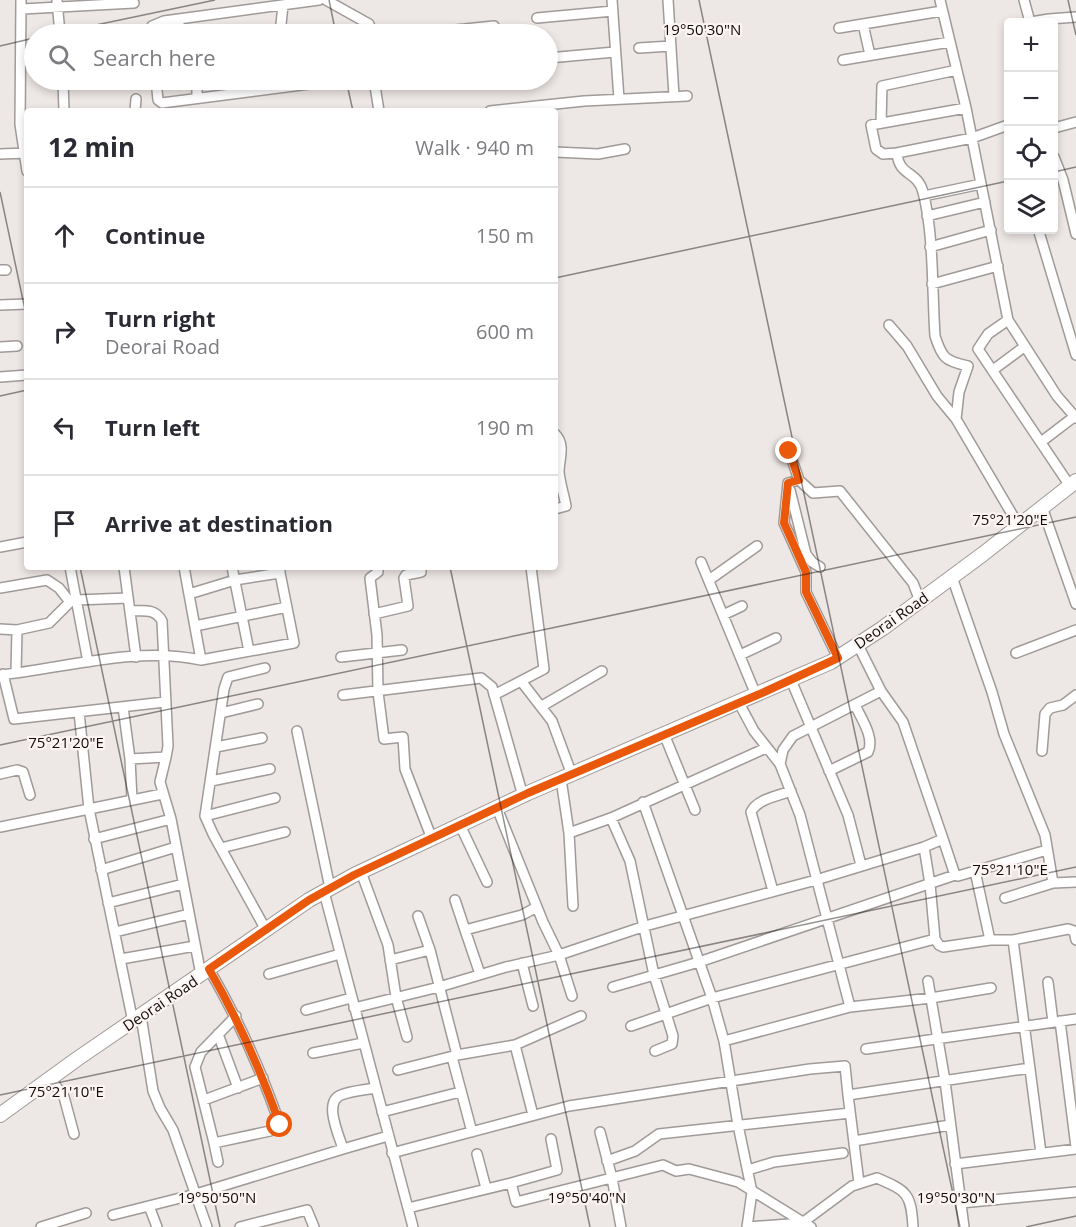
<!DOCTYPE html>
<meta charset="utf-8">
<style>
:root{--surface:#fff;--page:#f7f7f7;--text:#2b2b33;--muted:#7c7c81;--line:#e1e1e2}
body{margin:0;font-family:"Open Sans",sans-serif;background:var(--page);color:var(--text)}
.controls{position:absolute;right:18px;top:18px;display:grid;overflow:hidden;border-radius:6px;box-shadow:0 3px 9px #0003}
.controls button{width:54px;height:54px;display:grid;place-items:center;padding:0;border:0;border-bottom:2px solid var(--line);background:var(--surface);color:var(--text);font:30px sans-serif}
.stop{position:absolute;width:18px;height:18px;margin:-14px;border:4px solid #ea580c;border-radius:50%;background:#fff}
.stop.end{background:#ea580c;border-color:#fff;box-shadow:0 2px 6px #0008}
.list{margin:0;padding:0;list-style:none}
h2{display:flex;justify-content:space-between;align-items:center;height:78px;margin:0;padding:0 24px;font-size:26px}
h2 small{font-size:20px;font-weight:400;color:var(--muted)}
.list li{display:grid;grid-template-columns:39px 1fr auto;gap:18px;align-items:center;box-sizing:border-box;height:96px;padding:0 24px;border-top:2px solid var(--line)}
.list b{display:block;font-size:22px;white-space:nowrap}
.list p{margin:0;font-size:20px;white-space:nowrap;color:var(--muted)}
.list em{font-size:20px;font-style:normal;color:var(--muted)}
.icon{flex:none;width:33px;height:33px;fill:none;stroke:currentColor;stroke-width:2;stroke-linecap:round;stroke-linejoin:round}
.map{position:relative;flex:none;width:1076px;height:1227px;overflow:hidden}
.search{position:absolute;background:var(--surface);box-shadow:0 3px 9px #0003;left:24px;top:24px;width:534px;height:66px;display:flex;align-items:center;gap:15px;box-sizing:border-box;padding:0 21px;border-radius:33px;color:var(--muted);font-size:22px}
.panel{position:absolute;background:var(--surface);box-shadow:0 3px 9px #0003;left:24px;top:108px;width:534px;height:462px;border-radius:6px}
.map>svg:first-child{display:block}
</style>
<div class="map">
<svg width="1076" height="1227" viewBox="0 0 1076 1227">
<rect width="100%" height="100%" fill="#ede7e5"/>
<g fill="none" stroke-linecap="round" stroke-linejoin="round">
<g stroke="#a09a98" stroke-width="12">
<path id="street" d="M21 0 20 124 27 171
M326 0 369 24 372 34
M612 0 619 99
M668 0 674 96
M940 0 966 108 1008 320 988 334 978 349 1070 486
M1024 0 1030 22
M57 1 60 34
M22 9 134 3
M537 18 613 11
M179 19V34
M1031 22 1049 19 1076 17
M863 24 870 55
M839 28 942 11
M465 29 494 26
M150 34 152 26 164 21 319 0
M280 34 283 5
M414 34 465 29V34
M639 48 671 46
M548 58 615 52
M843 60 950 42
M63 80 64 111
M156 80 158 100 162 103 340 80
M197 80V98
M374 80 379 111
M135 111 136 99
M490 111 584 101 687 96
M881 123 882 86 957 70
M1054 128 1076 122
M555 152 598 154 625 149
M897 153 883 154 876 149 871 125 966 108
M0 154 27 153
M1054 157 1063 180 1076 234
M924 196 981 184
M927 216 985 202
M1039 232 1076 355
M930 247 991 230
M0 270H6
M932 284 998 266
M0 305 27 304
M1008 320 1057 396 1076 418
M889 325 907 346 937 396 956 419 1019 526
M0 347 17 346
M993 370 1024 347
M0 377 27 375
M956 419 959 392 968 366C945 361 942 358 935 336 932 292 934 234 923 192 917 170 899 177 897 153L972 138 1008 125
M555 434C566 445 559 459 559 472 560 483 564 495 566 506L555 509
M1041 442 1075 416
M789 451 799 480 788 483 784 523 806 572V592L838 658
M799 480 813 493 840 491 913 583 920 601
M790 490 806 554 812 562 820 567
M1042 507 1076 604
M0 547 27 542
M701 562 756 695
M70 567 88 662
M124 567 136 657
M184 567 201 660
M232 567 249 651
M378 567V572L370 578 377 635 378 692 384 739 403 737 405 769 432 839
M952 577 992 692 1004 734 1045 835 1053 883 1005 898
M709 580 757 546
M0 588 47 580 59 588 70 602
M189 594 235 580 280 573V569
M130 611C144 611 155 608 162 621L168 746 166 757
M374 614 408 606 404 578 406 575 421 572V567
M723 615 742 606
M195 626 287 607
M0 629 17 630
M858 645 881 691 903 722 943 839 924 847 930 884 935 939 939 945 943 947 990 940H1013L1041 1153
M1016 653 1076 630
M740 655 776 638
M341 657 402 650
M265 668 228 677 224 689 205 816 213 834 266 930
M16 673 17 630 49 623 70 602 76 600 128 598
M3 674 14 719 165 702
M0 675C66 668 135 646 201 660L294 643 280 573
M791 680 848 815 861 865
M521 681 552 721 572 775
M343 695 481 678 492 687 523 796
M494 695 544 669 531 567
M739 703 754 731 780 764
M542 706 602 671
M123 707 130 759 166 757 160 782 171 819 201 975
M221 713 258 704
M297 731 330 888
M664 734 695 810
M216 747 262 738
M1042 751 1045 714 1050 708 1063 705 1076 695
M130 759 132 799
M829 771 868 752C875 738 861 718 855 705
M0 774 17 770 23 772 30 795
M561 779 569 833 611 818 766 748
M211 781 270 769
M643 802 712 998 724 1041 738 1125 752 1192 747 1227
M497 808 543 922 559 955 572 996
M205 816 275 798
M611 818 630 861 654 975 673 1036 672 1044 655 1051
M460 825 487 882
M0 827 89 809 79 712
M569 833 573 906
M94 839 171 819
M943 839 955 875 958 876 1047 850
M221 848 285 832
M101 870 176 847
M975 871 990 940
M361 872 388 945 396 997 407 1037
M1053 883 1076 882
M773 891 751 812C757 799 778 796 791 791
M324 892 413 1227
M455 900 465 930
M108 903 183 884
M418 916 430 950
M115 932 189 914
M1013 940 1068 929 1074 931 1076 940
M121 959 195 946
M390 960 430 950 457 1055
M522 963 533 1006
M209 969C238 1019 261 1070 280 1125L278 1128 270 1131 214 1143 195 1067 201 1052 236 1016
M269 974 340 954
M480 974 465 930 522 915 537 907
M928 981 945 1081 964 1227
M1048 982 1053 1022
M613 987 699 962 955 875
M850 1007 931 998 991 988
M354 1008 439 987 506 967 559 955 645 926 816 880 924 847
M306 1010 351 998
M141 1016 153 1091 160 1108 173 1130 207 1227
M1060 1021 1076 1147
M133 1022 89 809 162 794
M631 1026 712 998 935 939
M218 1034 238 1088
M724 1041 850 1007 800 815 780 764 783 750 793 736 881 691
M515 1045 533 1115
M866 1049 1076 1019
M313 1053 363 1043
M452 1057 472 1132
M398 1070 457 1055 515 1045 581 1016
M50 1078 64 1097 74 1134
M848 1095 859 1183
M204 1100 263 1078
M382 1112 460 1092
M600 1132 612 1178 621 1227
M854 1141 950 1125
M214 1143 218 1162
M343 1149 388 1136
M392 1153 569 1106 810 1069 845 1066 848 1095 1030 1068
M477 1154 486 1188
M607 1161 635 1151 659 1134 850 1113
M955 1164 1076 1149
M748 1170 774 1162 843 1153
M511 1183 557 1170 551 1139
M961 1203 1076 1192
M149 1206 157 1227
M408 1208 511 1183 516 1202 663 1165 676 1171 689 1169 738 1182 811 1227
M113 1215 196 1194 343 1149C339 1135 323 1102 341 1095 351 1091 364 1090 375 1088
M41 1227 86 1213
M240 1227 307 1210 314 1227
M747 1227 802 1223 852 1186 877 1178C907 1191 911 1193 913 1227"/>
</g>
<g stroke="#a09a98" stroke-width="16">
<path id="secondary" d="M0 1115 77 1059 309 900 354 875 528 793 831 662 883 628 983 554 1076 481"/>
</g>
<use href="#street" stroke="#fff" stroke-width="9"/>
<use href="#secondary" stroke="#fff" stroke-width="14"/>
</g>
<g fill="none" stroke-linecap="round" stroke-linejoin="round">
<path stroke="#ea580c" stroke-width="8" d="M280 1125C260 1068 239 1021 209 969L309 900 354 875 528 793 762 693 838 658 806 592V572L784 523 788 483 799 480 789 451"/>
</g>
<path fill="none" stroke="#0f0d0c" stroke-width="1.5" stroke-opacity="0.45" d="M329 0 336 34M699 0 960 1227M1068 0 1076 35M53 34 215 0M0 46 34 38M346 80 353 111M1054 172 1076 167M0 192 27 319M555 278 1008 181M0 396 27 390M80 567 220 1227M450 567 590 1227M0 745 1076 517M0 1095 1076 867M1026 1227 1076 1216"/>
<g text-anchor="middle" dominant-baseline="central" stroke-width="4.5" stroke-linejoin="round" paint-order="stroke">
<g font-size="15" fill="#0f0d0c" stroke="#fbf4f2">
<text transform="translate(891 620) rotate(-35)">Deorai Road</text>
<text transform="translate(160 1003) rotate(-34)">Deorai Road</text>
</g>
</g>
<g font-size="15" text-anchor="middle" fill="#0f0d0c" stroke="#fbf4f2" stroke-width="4.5" stroke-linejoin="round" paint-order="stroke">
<text x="702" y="35">19°50'30"N</text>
<text x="1010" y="525">75°21'20"E</text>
<text x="66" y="748">75°21'20"E</text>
<text x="1010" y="875">75°21'10"E</text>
<text x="66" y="1097">75°21'10"E</text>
<text x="217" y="1203">19°50'50"N</text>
<text x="587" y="1203">19°50'40"N</text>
<text x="956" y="1203">19°50'30"N</text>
</g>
</svg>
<div class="controls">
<button>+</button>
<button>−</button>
<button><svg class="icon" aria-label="locate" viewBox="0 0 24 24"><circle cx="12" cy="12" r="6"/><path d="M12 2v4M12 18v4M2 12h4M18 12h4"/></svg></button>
<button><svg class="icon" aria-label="layers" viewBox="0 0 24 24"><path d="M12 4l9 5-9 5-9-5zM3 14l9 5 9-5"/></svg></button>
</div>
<div class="stop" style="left:280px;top:1125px"></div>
<div class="stop end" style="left:789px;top:451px"></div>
<div class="search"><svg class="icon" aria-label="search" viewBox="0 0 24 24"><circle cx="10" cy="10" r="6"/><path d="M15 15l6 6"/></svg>Search here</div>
<section class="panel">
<h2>12 min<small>Walk · 940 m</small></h2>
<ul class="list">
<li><svg class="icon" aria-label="ahead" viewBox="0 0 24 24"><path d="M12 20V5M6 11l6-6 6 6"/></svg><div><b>Continue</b></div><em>150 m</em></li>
<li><svg class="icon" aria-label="right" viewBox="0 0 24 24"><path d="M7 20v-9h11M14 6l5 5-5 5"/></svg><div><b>Turn right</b><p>Deorai Road</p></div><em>600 m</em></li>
<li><svg class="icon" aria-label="left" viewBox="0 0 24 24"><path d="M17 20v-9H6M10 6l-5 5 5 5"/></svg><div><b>Turn left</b></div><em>190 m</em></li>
<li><svg class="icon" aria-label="arrive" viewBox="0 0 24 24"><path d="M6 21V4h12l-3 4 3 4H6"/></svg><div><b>Arrive at destination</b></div></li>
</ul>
</section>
</div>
